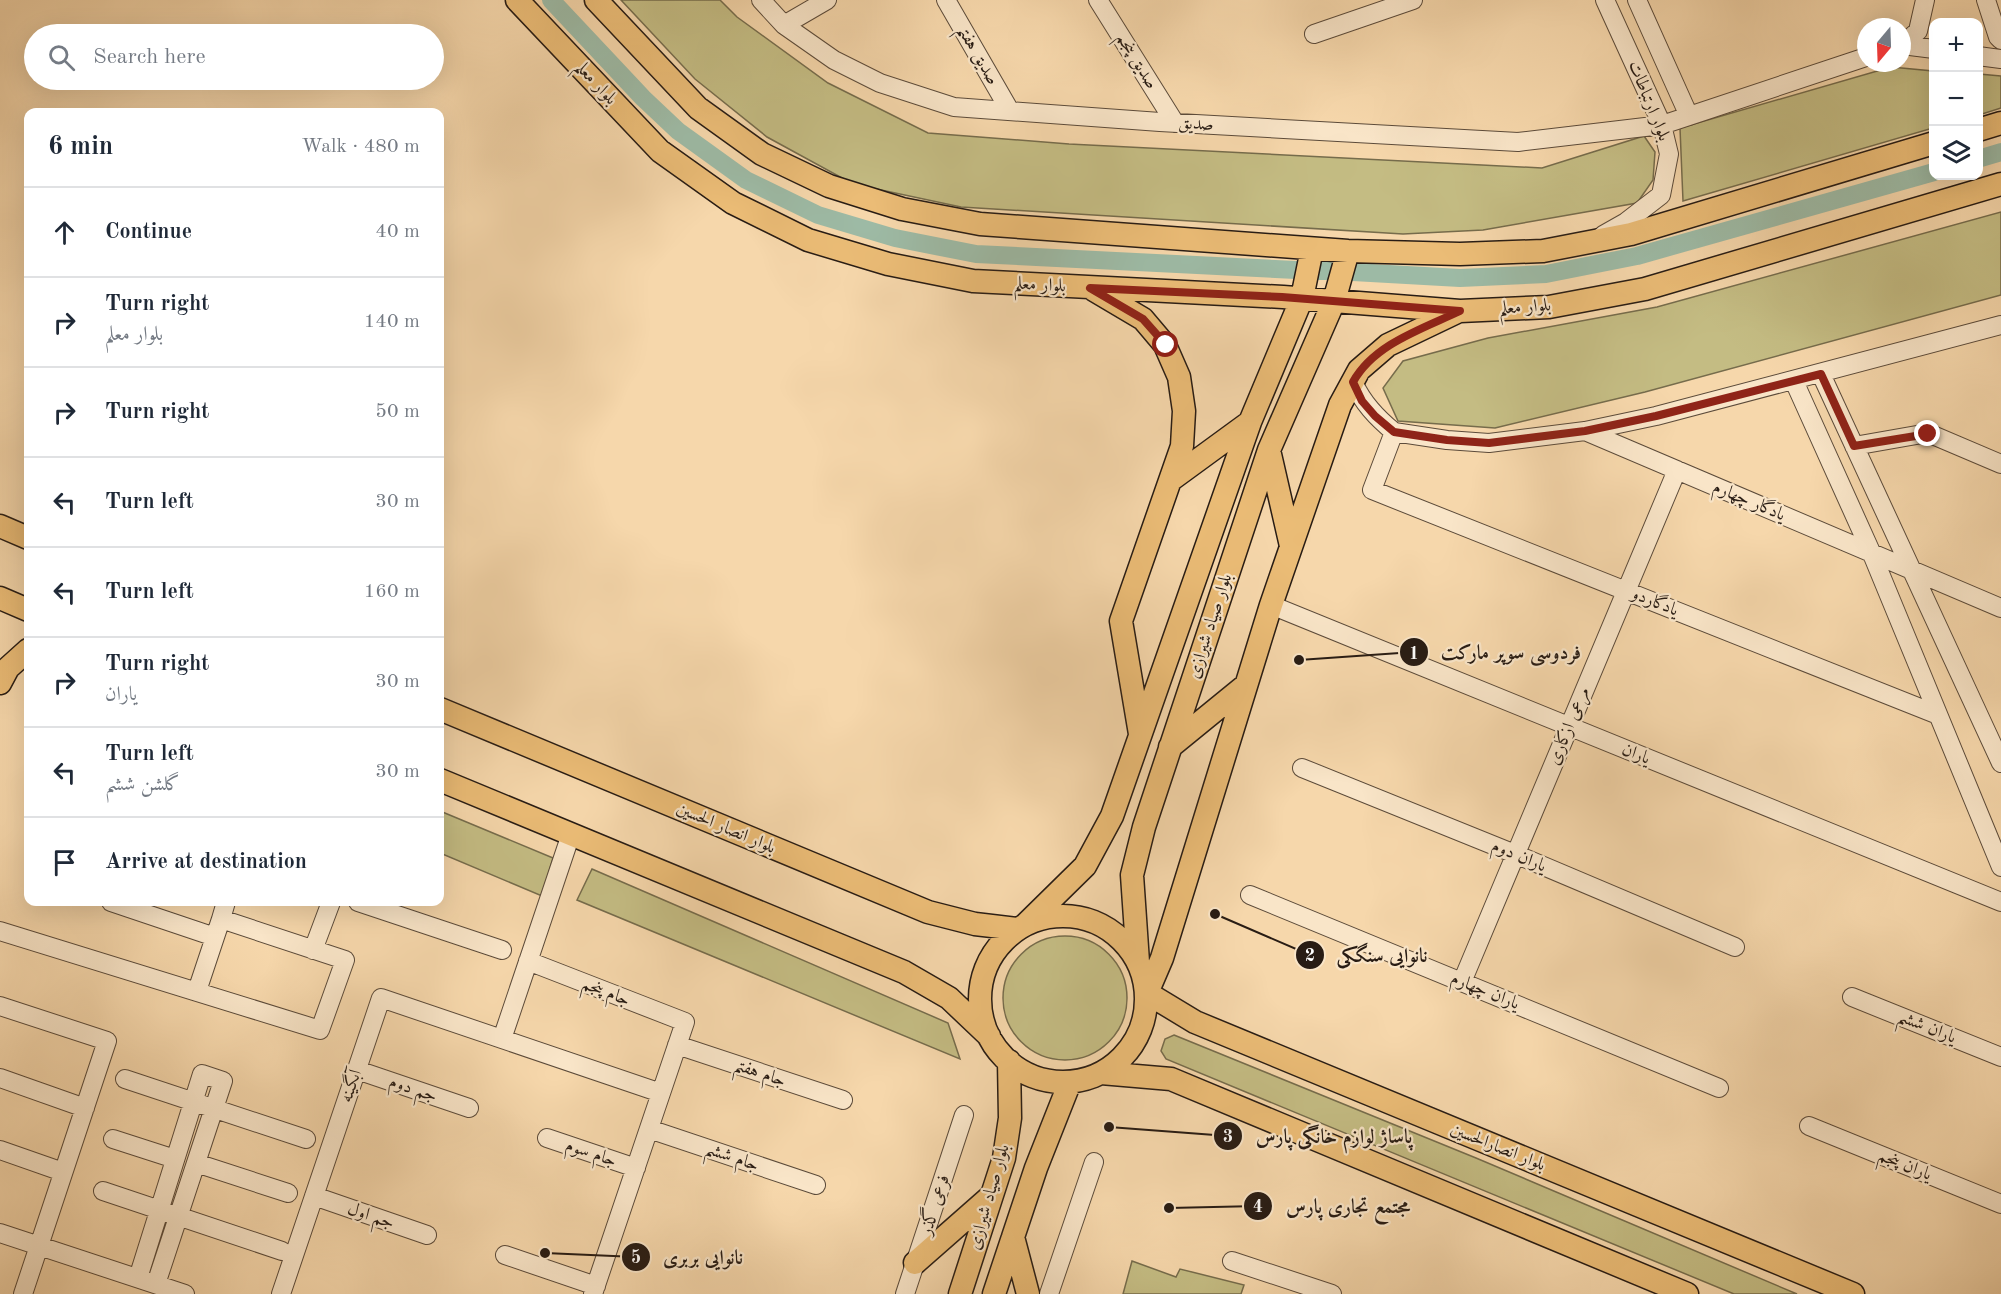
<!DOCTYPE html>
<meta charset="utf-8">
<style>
:root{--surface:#fff;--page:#f2f2f3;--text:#1f2937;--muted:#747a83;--line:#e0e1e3}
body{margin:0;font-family:"Old Standard TT",Amiri,serif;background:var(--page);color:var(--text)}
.controls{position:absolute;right:18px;top:18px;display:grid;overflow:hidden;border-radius:12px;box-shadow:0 6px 24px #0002}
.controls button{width:54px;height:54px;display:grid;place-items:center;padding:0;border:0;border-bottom:2px solid var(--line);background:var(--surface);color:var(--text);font:30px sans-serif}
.compass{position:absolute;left:1857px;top:18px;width:54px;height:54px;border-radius:50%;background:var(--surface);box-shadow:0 6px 24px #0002;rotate:199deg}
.stop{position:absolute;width:18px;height:18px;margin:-14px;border:4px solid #8f2418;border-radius:50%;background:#fff}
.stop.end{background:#8f2418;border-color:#fff;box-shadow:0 2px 6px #0008}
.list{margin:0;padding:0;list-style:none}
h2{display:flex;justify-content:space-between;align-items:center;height:78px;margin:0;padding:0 24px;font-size:26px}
h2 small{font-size:20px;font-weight:400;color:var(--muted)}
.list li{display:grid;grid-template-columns:39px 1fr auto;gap:18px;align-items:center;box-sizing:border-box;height:90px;padding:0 24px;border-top:2px solid var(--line)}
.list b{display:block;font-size:22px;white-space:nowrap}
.list p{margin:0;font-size:20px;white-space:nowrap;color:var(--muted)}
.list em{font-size:20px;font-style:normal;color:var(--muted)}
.icon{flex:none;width:33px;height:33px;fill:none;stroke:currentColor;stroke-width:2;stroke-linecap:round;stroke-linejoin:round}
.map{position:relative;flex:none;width:2001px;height:1294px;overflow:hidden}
.search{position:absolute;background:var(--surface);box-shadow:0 6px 24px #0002;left:24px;top:24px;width:420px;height:66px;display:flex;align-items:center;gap:15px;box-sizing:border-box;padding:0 21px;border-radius:33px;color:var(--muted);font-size:22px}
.panel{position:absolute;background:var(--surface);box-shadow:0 6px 24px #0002;left:24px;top:108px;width:420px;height:798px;border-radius:12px}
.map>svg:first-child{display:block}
</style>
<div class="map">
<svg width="2001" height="1294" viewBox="0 0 2001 1294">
<rect width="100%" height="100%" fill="#f6d7ab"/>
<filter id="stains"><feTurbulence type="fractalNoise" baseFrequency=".00333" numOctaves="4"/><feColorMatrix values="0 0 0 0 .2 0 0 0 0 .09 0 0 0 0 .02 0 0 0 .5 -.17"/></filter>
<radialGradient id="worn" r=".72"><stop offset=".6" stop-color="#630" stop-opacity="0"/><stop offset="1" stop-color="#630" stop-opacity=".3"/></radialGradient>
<path fill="#c4bc83" stroke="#766c4c" stroke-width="1.5" d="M621 0H720L737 17 828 83 928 133 1069 144 1542 168 1644 136 1655 152 1653 180 1637 203 1483 230 1403 234 961 207 853 184 767 137 695 79Z
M1891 67 1933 71V128L1683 201 1680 128Z
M1979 74 2001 76V108L1979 115Z
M2001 212V295L1645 392 1495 428 1398 421 1383 388 1403 361 1488 338 1657 307Z
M440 811 553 858 542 896 440 853Z
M592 869 948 1023 960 1059 577 900Z
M1003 998a62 62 0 1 1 124 0a62 62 0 1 1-124 0Z
M1174 1035 1476 1158 1797 1294H1734L1166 1059 1161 1051 1165 1039Z
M1132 1261 1176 1277 1180 1269 1244 1285 1241 1294H1123Z"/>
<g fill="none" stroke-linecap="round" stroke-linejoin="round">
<path stroke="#9dbaa5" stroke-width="18" d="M551 0 643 98 678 131 746 180 818 215 895 238 976 254 1296 270
M1978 159 2001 152
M1319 271H1330
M1353 272 1460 278 1546 274 1637 256 1934 172"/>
<g stroke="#5c4b3a" stroke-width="20">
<path id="minor" d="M761 0 784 25 834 60 880 83 954 107 1160 122 1518 142 1662 125 1866 57
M946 0 1010 111
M1098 0 1175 123
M1637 0 1689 116
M1986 0 1998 37 2001 40
M784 25 827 0
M1314 34 1413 0
M1903 44 1918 31 1925 0
M1902 45 1934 49
M1978 56 2001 59
M1603 235 1626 222 1661 195 1669 154 1662 125 1605 0
M1821 374 2001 763
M1794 381 1872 554 2001 867
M1353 382C1363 403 1376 417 1394 432
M1585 431 2001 608
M1854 446 1928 433 2001 464
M1271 605 2001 902
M1938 715 1372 490 1394 432 1447 440 1489 443 1585 431 1656 416 2001 325
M1302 768 1515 854 1735 947
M1250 895 1719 1088
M111 902 215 937
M358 902 502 950
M221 919 226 902
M0 931 320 1030 345 960 221 919 197 991
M313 950 331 902
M528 961 685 1022 661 1093
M1462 982 1677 470
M1852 997 2001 1057
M0 1006 107 1041 23 1294
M502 1039 571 834
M677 1045 843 1100
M357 1070 469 1108
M0 1078 85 1108
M125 1079 306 1139
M1809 1126 2001 1204
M649 1129 816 1185
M547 1138 636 1168
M113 1139 175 1159
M0 1150 63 1172
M196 1163 288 1193
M103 1191 282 1251
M314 1196 427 1235
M0 1233 185 1294
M505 1255 596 1286
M1232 1261 1332 1294
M138 1278 202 1074 223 1081 156 1284
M281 1294 381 998 661 1093 593 1294
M905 1294 964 1115
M1049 1294 1094 1162"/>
</g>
<g stroke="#281c14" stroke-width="25">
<path id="major" d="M517 0 660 151 733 203 808 240 888 264 973 281 1283 297 1460 311 1549 307 1645 289 2001 184
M596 0 698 108 762 154 829 186 902 209 980 224 1348 251 1460 254 1543 251 1631 234 1934 143
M1978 130 2001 123
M1094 290 1143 319 1165 345 1179 377 1184 411 1182 446 1121 621 1140 734
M1459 311 1388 345 1359 370 1340 405 1271 605 1162 958 1147 993 1195 1022 1853 1294
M1269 450 1291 546
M1172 479 1250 422
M0 526 28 538
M0 598 28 610
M0 683 8 668 28 650
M440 709 928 912 975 924 1018 929
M1170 747 1246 685
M440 780 904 972 949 998 989 1036
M980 999a83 83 0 1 1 166 0a83 83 0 1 1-166 0Z
M1026 924 1085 866 1112 816 1250 422 1302 298 1312 249
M1138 962 1132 875 1144 827 1269 450 1334 301 1348 251
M1101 1073 1171 1079 1687 1294
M1013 1237 1028 1294
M915 1263 990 1197
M960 1294 1004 1158 1010 1118 1009 1061
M994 1294 1036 1168 1070 1082"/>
</g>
<use href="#minor" stroke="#f9e5c8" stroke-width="18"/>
<use href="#major" stroke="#ebbc76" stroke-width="22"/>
</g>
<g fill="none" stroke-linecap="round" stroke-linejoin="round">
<path stroke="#8f2418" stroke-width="8" d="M1166 345 1143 319 1090 288 1282 297 1460 311C1422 329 1374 344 1353 382L1362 401 1375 416 1394 432 1447 440 1489 443 1585 431 1656 416 1821 374 1854 446 1928 434"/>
</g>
<g text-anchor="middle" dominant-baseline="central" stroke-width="4.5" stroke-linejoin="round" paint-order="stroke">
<g font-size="18" fill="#281c14" stroke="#f9e5c8">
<text transform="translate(978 55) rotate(60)">صدیق هفتم</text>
<text transform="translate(1137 61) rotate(58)">صدیق پنجم</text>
<text transform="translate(596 83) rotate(47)">بلوار معلم</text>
<text transform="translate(1649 101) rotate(68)">بلوار ارتباطات</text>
<text transform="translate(1196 124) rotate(3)">صدیق</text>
<text transform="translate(1040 285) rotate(3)">بلوار معلم</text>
<text transform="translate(1525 307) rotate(-4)">بلوار معلم</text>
<text transform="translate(1749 501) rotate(23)">یادگار چهارم</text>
<text transform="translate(1655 602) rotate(22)">یادگار‌دو</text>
<text transform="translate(1210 626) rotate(-72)">بلوار صیاد شیرازی</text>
<text transform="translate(1569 726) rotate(-67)">مرعی ازکاری</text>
<text transform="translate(1636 754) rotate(22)">یاران</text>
<text transform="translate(726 828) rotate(23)">بلوار انصار الحسین</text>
<text transform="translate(1519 856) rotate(23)">یاران دوم</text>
<text transform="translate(1485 991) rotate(22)">یاران چهارم</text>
<text transform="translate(606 992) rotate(21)">جام پنجم</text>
<text transform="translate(1927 1027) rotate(22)">یاران ششم</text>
<text transform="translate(760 1073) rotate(19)">جام هفتم</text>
<text transform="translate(351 1086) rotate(-71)">آبگینه</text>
<text transform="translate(413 1089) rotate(19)">جم دوم</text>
<text transform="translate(1498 1147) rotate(22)">بلوار انصارالحسین</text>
<text transform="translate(591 1153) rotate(19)">جام سوم</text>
<text transform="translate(732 1157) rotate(19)">جام ششم</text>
<text transform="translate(1905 1165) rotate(22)">یاران پنجم</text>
<text transform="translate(989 1197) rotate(-74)">بلوار صیاد شیرازی</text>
<text transform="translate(935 1205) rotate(-72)">فرعی گذر</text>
<text transform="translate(371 1216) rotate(19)">جم اول</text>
</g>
</g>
<path fill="none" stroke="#281c14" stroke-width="2" d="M1299 660L1414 652M1215 914L1310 955M1109 1127L1228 1136M1169 1208L1258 1206M545 1253L636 1257"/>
<g fill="#281c14" stroke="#f9e5c8" stroke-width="2">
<circle cx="1299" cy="660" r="6"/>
<circle cx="1215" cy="914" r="6"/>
<circle cx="1109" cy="1127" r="6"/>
<circle cx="1169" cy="1208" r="6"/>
<circle cx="545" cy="1253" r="6"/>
<circle cx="1414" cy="652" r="15"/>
<circle cx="1310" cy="955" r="15"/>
<circle cx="1228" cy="1136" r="15"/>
<circle cx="1258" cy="1206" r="15"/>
<circle cx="636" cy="1257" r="15"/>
</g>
<g font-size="18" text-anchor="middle" font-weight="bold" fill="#fff">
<text x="1414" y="659">1</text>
<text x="1310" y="961">2</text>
<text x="1228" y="1142">3</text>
<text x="1258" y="1212">4</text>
<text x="636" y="1263">5</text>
</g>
<g font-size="20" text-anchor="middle" font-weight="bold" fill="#281c14" stroke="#f9e5c8" stroke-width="4.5" stroke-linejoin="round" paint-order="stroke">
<text x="1511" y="659">فردوسی سوپر مارکت</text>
<text x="1382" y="962">نانوایی سنگکی</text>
<text x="1334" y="1143">پاساژ لوازم خانگی پارس</text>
<text x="1348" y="1213">مجتمع تجاری پارس</text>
<text x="703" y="1264">نانوایی بربری</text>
</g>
<rect width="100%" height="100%" filter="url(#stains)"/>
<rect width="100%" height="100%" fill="url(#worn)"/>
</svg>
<div class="controls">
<button>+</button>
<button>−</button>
<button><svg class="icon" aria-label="layers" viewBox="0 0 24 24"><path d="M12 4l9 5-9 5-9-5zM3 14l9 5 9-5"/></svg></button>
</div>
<svg class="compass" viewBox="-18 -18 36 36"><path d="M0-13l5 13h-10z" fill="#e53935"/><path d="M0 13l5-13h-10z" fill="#747a83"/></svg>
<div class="stop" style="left:1166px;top:345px"></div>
<div class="stop end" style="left:1928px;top:434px"></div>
<div class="search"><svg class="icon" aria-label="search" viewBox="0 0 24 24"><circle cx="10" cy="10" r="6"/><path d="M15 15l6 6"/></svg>Search here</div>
<section class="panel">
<h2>6 min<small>Walk · 480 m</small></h2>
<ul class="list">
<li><svg class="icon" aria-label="ahead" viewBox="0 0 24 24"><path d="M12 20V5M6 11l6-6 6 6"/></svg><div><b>Continue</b></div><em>40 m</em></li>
<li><svg class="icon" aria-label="right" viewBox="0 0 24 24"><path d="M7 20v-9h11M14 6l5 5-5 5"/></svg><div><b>Turn right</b><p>بلوار معلم</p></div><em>140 m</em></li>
<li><svg class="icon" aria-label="right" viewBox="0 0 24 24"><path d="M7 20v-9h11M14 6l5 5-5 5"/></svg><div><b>Turn right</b></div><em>50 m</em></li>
<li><svg class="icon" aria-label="left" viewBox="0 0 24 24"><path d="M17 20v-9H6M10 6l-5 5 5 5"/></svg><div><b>Turn left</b></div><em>30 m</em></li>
<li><svg class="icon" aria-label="left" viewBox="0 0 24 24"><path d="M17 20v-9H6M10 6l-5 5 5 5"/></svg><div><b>Turn left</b></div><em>160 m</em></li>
<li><svg class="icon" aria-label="right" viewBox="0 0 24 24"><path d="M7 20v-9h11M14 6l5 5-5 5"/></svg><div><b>Turn right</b><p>یاران</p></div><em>30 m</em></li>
<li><svg class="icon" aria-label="left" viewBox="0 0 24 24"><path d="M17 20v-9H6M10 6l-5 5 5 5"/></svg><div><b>Turn left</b><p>گلشن ششم</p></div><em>30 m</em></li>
<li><svg class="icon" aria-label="arrive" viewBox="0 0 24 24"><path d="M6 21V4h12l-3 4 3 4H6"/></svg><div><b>Arrive at destination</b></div></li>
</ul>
</section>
</div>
